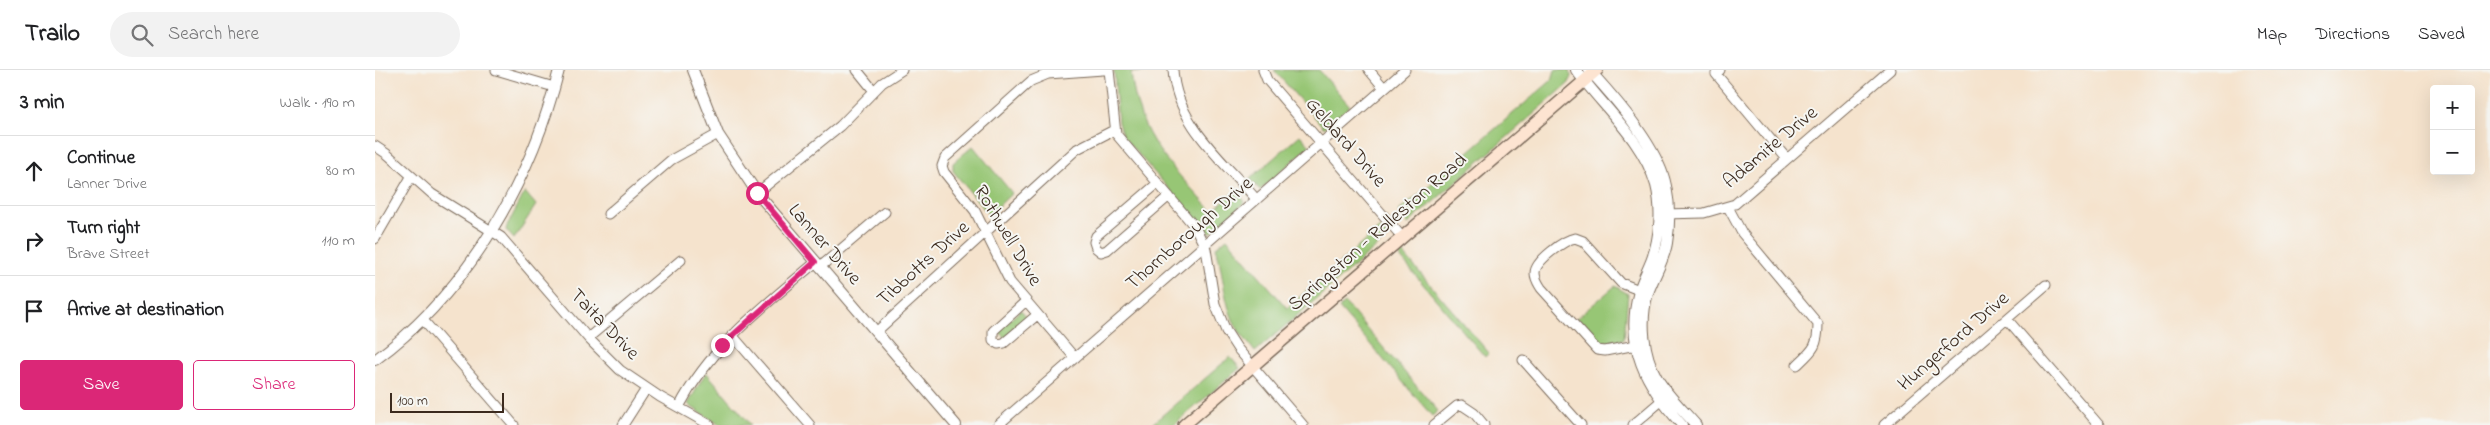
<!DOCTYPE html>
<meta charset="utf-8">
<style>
:root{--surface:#fff;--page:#f2f2f2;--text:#202124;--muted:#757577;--line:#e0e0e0;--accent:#db2777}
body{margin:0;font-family:"Indie Flower",sans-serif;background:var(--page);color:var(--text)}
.controls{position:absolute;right:15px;top:15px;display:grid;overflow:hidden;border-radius:5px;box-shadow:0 5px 20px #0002}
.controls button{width:45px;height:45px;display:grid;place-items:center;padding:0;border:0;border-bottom:1px solid var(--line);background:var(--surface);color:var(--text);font:25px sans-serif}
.scale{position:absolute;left:15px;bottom:12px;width:114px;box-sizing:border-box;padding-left:5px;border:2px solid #3b2a1e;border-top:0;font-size:14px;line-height:18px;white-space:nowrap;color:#3b2a1e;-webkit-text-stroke:4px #f6f6f2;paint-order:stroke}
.stop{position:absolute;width:15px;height:15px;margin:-11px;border:4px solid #db2777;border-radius:50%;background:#fff}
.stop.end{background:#db2777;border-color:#fff;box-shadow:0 1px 5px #0008}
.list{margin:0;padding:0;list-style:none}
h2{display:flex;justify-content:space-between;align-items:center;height:65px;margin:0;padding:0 20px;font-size:21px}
h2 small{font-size:16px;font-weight:400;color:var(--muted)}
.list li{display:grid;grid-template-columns:32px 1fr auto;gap:15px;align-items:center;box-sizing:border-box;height:70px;padding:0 20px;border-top:1px solid var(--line)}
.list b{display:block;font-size:19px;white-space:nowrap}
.list p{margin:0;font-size:16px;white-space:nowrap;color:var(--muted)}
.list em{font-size:16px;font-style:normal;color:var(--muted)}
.actions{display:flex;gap:10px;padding:15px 20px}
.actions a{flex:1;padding:11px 0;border:1px solid var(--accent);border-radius:5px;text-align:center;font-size:18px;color:var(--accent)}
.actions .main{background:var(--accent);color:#fff}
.icon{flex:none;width:28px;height:28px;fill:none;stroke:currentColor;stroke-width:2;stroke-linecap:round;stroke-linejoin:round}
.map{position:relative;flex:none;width:2115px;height:355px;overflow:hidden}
header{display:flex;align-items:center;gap:30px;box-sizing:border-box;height:70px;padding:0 25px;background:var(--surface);border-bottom:1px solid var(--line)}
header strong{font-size:24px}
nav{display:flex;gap:28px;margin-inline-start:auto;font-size:18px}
.search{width:350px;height:45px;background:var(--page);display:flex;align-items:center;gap:12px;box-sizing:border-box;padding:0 18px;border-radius:28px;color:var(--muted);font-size:19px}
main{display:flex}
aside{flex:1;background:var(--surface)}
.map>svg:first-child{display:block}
</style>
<header>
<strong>Trailo</strong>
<div class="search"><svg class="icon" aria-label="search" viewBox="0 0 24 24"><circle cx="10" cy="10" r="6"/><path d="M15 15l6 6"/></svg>Search here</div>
<nav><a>Map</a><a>Directions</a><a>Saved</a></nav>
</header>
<main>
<aside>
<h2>3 min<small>Walk · 190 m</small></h2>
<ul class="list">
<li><svg class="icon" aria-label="ahead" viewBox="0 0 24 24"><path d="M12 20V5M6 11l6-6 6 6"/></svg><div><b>Continue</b><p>Lanner Drive</p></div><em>80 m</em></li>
<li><svg class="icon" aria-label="right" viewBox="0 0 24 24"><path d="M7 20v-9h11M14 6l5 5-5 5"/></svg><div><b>Turn right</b><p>Brave Street</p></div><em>110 m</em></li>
<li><svg class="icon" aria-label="arrive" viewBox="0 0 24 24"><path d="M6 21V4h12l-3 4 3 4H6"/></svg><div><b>Arrive at destination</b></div></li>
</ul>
<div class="actions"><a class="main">Save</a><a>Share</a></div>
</aside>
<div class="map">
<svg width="2115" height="355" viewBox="0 0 2115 355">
<rect width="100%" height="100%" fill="#f6f6f2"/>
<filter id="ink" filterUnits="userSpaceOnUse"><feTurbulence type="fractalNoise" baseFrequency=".02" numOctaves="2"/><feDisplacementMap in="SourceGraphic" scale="10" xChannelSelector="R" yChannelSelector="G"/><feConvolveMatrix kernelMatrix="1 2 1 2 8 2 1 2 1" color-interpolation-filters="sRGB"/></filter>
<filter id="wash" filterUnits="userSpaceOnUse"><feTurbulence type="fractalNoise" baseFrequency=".0096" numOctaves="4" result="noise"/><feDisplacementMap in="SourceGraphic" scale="20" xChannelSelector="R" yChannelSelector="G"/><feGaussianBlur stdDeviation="1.12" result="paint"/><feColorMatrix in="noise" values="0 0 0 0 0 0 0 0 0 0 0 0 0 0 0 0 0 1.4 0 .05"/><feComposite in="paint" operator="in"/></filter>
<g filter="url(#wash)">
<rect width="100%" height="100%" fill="#f5e3cd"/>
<path fill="#97c675" stroke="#69784a" d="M739 0H788L756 3C764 70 795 94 837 141L861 120 870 132 837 162H829L817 145 748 67 743 53Z
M899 0H944L975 36 949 58Z
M1180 0H1195L1196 6 1194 13 1033 154 1023 142 1177 10Z
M925 65 935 76 885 120 875 109Z
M598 76 637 123 614 145 578 101V93Z
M150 122 161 135 139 169 131 160 132 156Z
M1005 158 1013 167 880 282C875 275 869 268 864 261 848 236 849 204 841 177L852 168 912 238Z
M1028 183 1114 283 1110 287 1024 186Z
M1240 216 1253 224 1249 269C1220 277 1221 268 1202 248Z
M970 233 1063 341 1057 346 964 238Z
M646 240 653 249 630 268 623 260Z
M855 287 865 298 799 355H776Z
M331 302 376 355H345L315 336 313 334Z"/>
</g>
<g filter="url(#ink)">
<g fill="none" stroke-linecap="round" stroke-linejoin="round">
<g stroke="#7c6b5b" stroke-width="11">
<path id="minor" d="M121 0 179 17
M482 0 499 21
M734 0 741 64 820 157 831 179 840 234 851 261 862 278 928 355
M798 0C801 54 849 91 881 129
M888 0 892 10 1027 167
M994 0 1009 18
M1345 0 1341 4 1412 89
M0 76 12 84 57 124 126 167 213 268 245 300 285 327 335 355
M783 113 721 166 719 172 721 178 726 182 732 180 794 126
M382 123 465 56 507 13 527 0
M1353 137 1367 163 1443 254C1443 277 1438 280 1422 295
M233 144 296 90 343 64
M1289 144 1329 143 1360 134 1515 0
M0 169 36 107
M445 197 510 142
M651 231 618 261V270L623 274 629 273 662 245
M1632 249 1724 355
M48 250 139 355
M501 262 702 79 739 60
M357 265 435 355
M213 268 306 190
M1261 275 1230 281 1222 280 1166 218C1163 213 1160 209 1160 203 1160 191 1189 170 1200 168L1208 171 1246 213 1264 220
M700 288 635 212 600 141 569 102 567 96 570 88 656 11 673 4 728 0
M1148 290 1206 355
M304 337C336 276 389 236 441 192
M248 355 271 319
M623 355 1030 0
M1059 355 1082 336 1087 335 1099 343 1109 355
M1258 355 1286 331
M1509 355 1671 215"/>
</g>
<g stroke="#7c6b5b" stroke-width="12">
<path id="tertiary" d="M318 0 343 64 382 123 581 355
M1201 0C1228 37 1268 70 1281 115 1287 139 1285 166 1277 189 1273 200 1267 210 1264 221 1249 277 1271 315 1307 355
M1214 0C1240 28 1284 79 1291 116 1295 135 1295 155 1292 173 1289 191 1279 206 1273 223 1265 250 1268 284 1282 308 1292 325 1308 340 1321 355
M0 290C93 222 156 111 184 0"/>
</g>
<g stroke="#7c6b5b" stroke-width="14">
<path id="secondary" d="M809 355 1222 0"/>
</g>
<use href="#minor" stroke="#fff" stroke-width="9"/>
<use href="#tertiary" stroke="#fff" stroke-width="10"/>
<use href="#secondary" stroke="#fde4d1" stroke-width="11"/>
</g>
</g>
<g fill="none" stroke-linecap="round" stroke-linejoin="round" filter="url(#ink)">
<path stroke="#db2777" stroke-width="6" d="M347 275 440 192 382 123"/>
</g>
<g text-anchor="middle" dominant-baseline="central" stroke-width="4" stroke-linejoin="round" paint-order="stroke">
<g font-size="20" fill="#3b2a1e" stroke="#f6f6f2">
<text transform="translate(970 73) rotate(49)">Geldard Drive</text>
<text transform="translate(1396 78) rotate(-40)">Adamite Drive</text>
<text transform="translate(1003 163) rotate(-41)">Springston - Rolleston Road</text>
<text transform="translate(815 164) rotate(-41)">Thornborough Drive</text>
<text transform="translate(632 166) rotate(59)">Rothwell Drive</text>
<text transform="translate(449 175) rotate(49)">Lanner Drive</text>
<text transform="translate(549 194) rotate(-42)">Tibbotts Drive</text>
<text transform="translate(229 255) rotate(46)">Taita Drive</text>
<text transform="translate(1579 272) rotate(-41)">Hungerford Drive</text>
</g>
</g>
</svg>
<div class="controls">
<button>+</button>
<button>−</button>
</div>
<div class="scale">100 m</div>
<div class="stop" style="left:382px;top:123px"></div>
<div class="stop end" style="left:347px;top:275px"></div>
</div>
</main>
